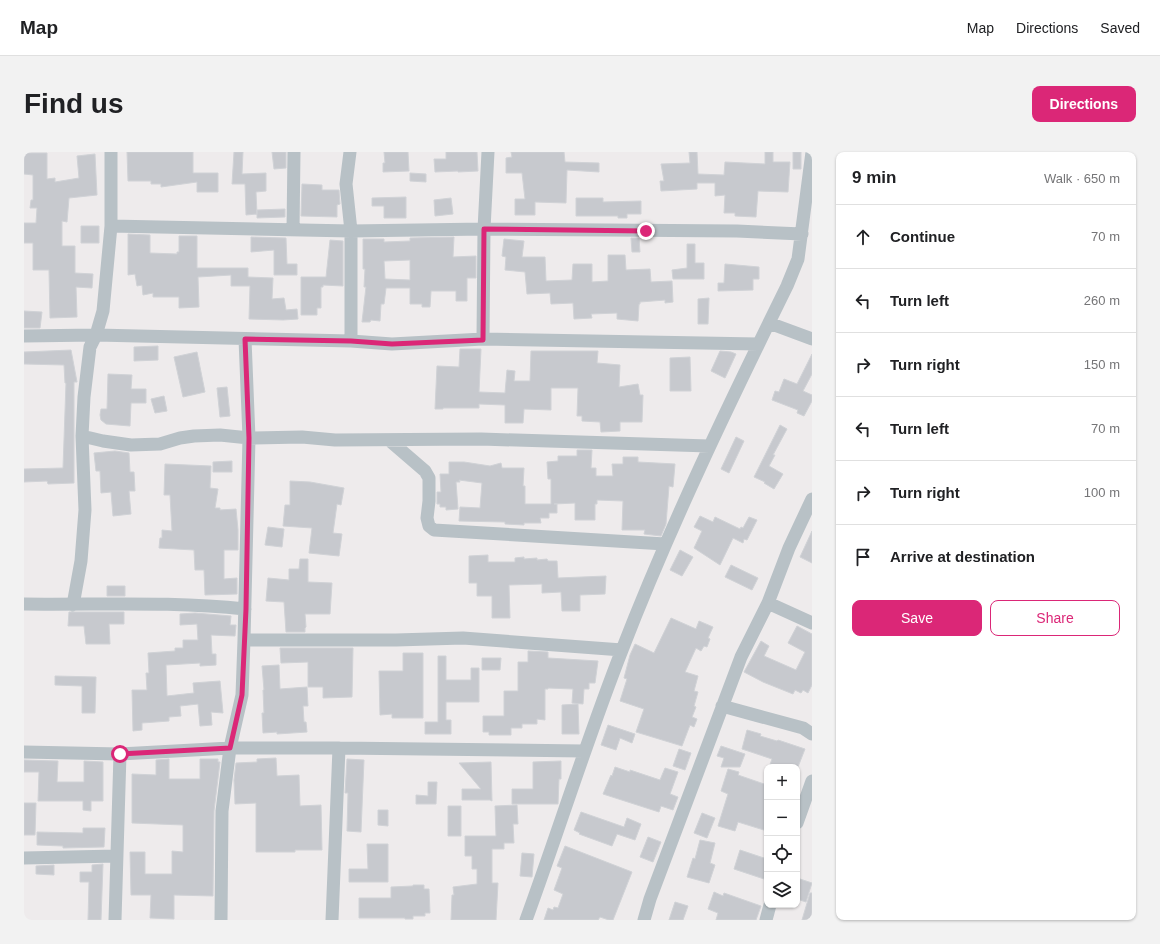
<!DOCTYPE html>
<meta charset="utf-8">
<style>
:root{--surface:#fff;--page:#f2f2f2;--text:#202124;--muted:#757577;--line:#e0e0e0;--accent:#db2777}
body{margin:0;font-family:Arial,sans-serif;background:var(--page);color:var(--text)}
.controls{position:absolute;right:12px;bottom:12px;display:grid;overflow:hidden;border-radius:8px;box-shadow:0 1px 3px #0004}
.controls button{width:36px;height:36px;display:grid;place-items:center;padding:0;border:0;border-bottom:1px solid var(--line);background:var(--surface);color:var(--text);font:20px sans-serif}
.stop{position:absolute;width:12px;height:12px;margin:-9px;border:3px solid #db2777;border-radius:50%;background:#fff}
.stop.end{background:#db2777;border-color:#fff;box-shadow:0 1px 4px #0008}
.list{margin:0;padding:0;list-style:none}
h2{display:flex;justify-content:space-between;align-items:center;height:52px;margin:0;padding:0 16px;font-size:17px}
h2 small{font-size:13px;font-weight:400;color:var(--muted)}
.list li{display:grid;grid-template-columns:26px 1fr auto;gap:12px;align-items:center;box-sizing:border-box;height:64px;padding:0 16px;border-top:1px solid var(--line)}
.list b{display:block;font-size:15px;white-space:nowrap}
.list em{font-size:13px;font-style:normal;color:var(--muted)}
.actions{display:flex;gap:8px;padding:12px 16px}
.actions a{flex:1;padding:9px 0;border:1px solid var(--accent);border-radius:8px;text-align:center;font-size:14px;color:var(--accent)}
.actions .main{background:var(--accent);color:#fff}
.icon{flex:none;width:22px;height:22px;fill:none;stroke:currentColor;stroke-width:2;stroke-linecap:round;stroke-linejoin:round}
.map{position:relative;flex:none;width:788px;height:768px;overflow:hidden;border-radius:8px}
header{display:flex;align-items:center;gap:24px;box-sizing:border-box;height:56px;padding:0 20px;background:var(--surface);border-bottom:1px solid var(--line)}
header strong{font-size:19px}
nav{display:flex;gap:22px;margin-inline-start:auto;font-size:14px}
.intro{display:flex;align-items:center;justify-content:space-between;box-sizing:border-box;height:96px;padding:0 24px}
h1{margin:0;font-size:28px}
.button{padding:10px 18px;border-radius:8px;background:var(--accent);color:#fff;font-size:14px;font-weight:700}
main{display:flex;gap:24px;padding:0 24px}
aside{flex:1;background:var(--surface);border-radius:8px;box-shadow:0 1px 3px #0004}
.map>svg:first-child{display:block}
</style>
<header>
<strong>Map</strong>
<nav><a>Map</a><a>Directions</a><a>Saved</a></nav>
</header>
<div class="intro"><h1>Find us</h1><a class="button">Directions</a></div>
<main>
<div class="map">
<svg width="788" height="768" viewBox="0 0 788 768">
<rect width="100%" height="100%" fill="#eeebec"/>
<path fill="#c7c9ce" stroke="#d0d2d6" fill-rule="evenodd" d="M103 0H169V21H194V40H173V30L137 35V32H127V29H104Z
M210 0H219L218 22 242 21V39L232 40 233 62 222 63 221 32H208Z
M248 0H262V16L250 17Z
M360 0H384L385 19 359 20V11H361Z
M422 0H453L454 19 434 20V19L411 20 410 7H422Z
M487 0H540L541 10 575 11V20L543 18 542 51 511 50V63H491V47H501L498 21H482V6L488 5Z
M665 0H673L674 22 700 23 701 10 741 12V0H749V10H766L764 40 734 39 732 65 711 64V61H700L701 43 691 44V31H673V37L637 39 636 29H640L637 12 666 11Z
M769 0H777V17H769Z
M0 1H23V27L31 26V30L55 26 53 4 71 2 73 43 45 46 43 70 38 69V94H51V121L69 122 68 136 52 135 53 165 26 166 25 118H9V91H0V71H12L13 56H6L7 48H9V23L0 22Z
M386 21 402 22V30L386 29Z
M278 32 298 33V38H315L316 52 313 53V65L277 64Z
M382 45V66H360V54H348V46Z
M427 46 429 62 411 64 410 48Z
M552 46H579V50L617 49V62H603V66H594V64H552Z
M261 57V65L233 66V58Z
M57 74H75V91H57Z
M104 82 126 83V101L153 102V100H155V84H173V116H224V125L249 126 248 147 260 146 262 158 273 157 274 167 259 168 225 167 226 134H207V123L174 125 175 155 155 156V145H129V141L119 143 118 133 113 134 111 122 104 123Z
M227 85 262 86 263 112H273V123H250V98L227 100Z
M430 85 429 105 452 104V126H443V149H432V139H407L406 155H398V152H386V136H362L360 152H357L356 169 347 168 346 170H338L342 135H340L341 117H339V87H360V90L386 89V86ZM386 108V128L361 127 360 109Z
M607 86H615L616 100H608Z
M480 87 500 89 498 105H521L522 129 548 128 549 112H568V130L584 129V103H601L602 118 626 117 627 130 648 129 649 150 641 151V148L616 150V152H615L614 169 593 167V161L567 162 568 166 550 167 549 151 527 152 526 141 503 142 501 120 481 118 482 105 478 104Z
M306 88 319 89V134L299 133V135H297V156H293V163H277V125H302Z
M663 92H671V111H680V127H649L648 118 663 116Z
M701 112 735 115V127H729V138L694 139V131H700Z
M685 146 684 172H674V147Z
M0 159 18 160 16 176H0Z
M134 194V208L110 209V195Z
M436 197H457L455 240 481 241 483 218 491 219 490 229H506L507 199H574L573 211 596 213 595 235 614 232 616 243H619L618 270H596V279L577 280 576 270 558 269V264H553L554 236H527V258L500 257 499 271H481V253L455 252V256H419V257H411L413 214 435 215Z
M47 198 53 230H50V331L24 332 23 329 0 330V317L39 316 42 231H41L40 213 0 212V200Z
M696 199 707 200 712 202 701 226 687 219Z
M173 200 181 240 159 245 150 205Z
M788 202V222L779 239 788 243V249L780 264 773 261 774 258 748 248 751 239 755 240 760 227 773 232Z
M666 205 667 239H646V206Z
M84 222 108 223 107 237H122V251H107L106 274 82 272 77 268 76 263 77 257H83Z
M203 235 206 264 196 265 193 236Z
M140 244 143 259 131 261 127 247Z
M756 273 763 277 749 303H751L745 314 759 322 750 337 740 331 741 330 730 325Z
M712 285 720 289 705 321 697 317Z
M553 298H568L567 316H572V324H589L588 312H599V305H614V310L651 312 649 335 645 334 642 372 637 384 620 382 621 378H598L599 349 573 348V352H571V368H551V351L530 352H533V361H525V366H516L517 371H500V373L481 372V370L435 369 436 355 456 356 458 331 435 328 436 330H432L434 357 422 358V355H416V352H413V340H417L416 322H425V310H440L466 314 477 311 478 316H500L499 334H501V352H527V327H524L523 310 534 309V304H553Z
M91 299 105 301 106 320H110L111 339H105L107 362 89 364 87 340 77 341 76 319H72L70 301Z
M208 309V320H189V310Z
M141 312 187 314 186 336 194 337 191 356H196V358L212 357 214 378V398H200V427L213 426V442L181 443 180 418H171L170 398 135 396 136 386H138V378L148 379 146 343H140Z
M266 329 286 330 320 336 317 353 313 352 309 381 318 382 315 404 285 401 288 376 259 374 261 353H266Z
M676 364 689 370 691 365 716 377 717 375 719 376 725 365 733 368 723 388 720 387 719 391 709 386 696 413 670 396 678 379 670 375Z
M244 375 260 377 258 395 241 393Z
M788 379V411L776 405Z
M656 398 669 405 658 424 646 418Z
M464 403V410H491V406L500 405V407L513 406V408L523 407 524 409H533L534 426 582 424 581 442 556 443V459H538L537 440 518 441V432L485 433 486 466H468V444H453V431H445V404Z
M276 407H284V430L308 431 306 462H281L282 475 281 476V480H262L260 450 242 449 244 426 265 428V417H275Z
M707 413 734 426 728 438 701 425Z
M83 434H101V444H83Z
M45 460H100V472H85L86 492H62L60 474H44Z
M171 461 207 464 206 473H212L211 484 187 483 188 502H192V513L176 514V511L142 513 143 544 170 541 169 531 196 529 199 561 187 560 188 573 176 574 174 552 156 554 157 564 145 565V569L118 571V578L109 579 108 538H123L122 521H125L124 501 151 499V496H159V488H174L173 472 156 473V462Z
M647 466 672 477 675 469 689 475 684 486 686 487 683 495 680 494 677 499 672 496 661 520 674 524 670 539 674 540 670 554 672 555 668 565 673 567 670 575 666 573 658 594 612 580 620 557 596 549 603 527 600 526 606 503 611 492 630 501Z
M773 474 788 482V533L784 541 779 538 777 541 771 538 769 542 739 530 720 520 737 489 745 494 740 504 772 518 781 500 764 491Z
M256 496H329L328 545 299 546V535H284V510L257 511Z
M504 499 524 500V506L574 509 571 531H565V537H560L559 552 548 551 549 537 524 536V537H521V568L513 567V572H498V576H487V583H465V580H459V564H480V539H494V510H504Z
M379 501H399V566H368V562L356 563 355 519H379Z
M414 504H422V528H447V516H455V550H422V568H427V582H401V570H414Z
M458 506H477L476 518H458Z
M255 513 256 537 283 535 284 554H279L280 570H282L283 580 253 582V580L239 581 238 561H240L239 538H240L238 514Z
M31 524 72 525 71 561H58V534L31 533Z
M554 552 555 582H538V553Z
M584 573 611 582 608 591 596 586 592 598 577 593Z
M723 578 737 582 736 584 753 589 754 588 781 597 774 615H745L748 607 718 597Z
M697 594 721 602 716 615H697L700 606 693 604Z
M655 597 667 601 661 618 649 614Z
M252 606 253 624 275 623 276 654 297 653 298 698H271V700H232V651L211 652 210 628 212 611 233 610V607Z
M145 607V627H176V607H194V610H196L190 659 189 744 150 743V767L126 766 127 743H107L106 700H121V722H148V699L159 700V673L108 671V622L132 623V608Z
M323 607 340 608 337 680 323 679 324 641H321Z
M0 608 34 609 33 630H60V609L79 610V649H67V659L59 658V649H14L15 620H0Z
M537 609V627H535L534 652H488V637H509V610Z
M467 610 468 649 466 648H438V637H457L435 611Z
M591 615 606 620V618L636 628 641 616 654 620 646 642 654 645 649 658 637 654 635 660 579 642 587 623 588 624Z
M704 617 715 620 714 623 743 633V679L714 670 711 679 694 674 704 642 697 639Z
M404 630H413L412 652H392V643L404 644Z
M0 651H12L11 683H0Z
M493 653 494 672H489L490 691H480V697H468V731H474L472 768H427L428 743H430L429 735 453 732V717H448V704H441V684H472L471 654Z
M424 654H437V684H424Z
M354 658H364V674L354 673Z
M557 660 600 675 603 666 617 672 611 688 593 682 588 694 555 682 556 681 550 678Z
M678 661 691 666 683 686 670 681Z
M59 676H81L80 695 39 696V694L13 693V680L59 681Z
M624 685 637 690 629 710 616 705Z
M676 688 691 691 686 711 691 713 685 731 663 725 669 706 671 707Z
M343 692H364V730H325V717H344Z
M541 694 608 720 589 768H585L576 765 574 768H520L524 756 529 758 530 755 534 756 539 742 530 738 538 716 533 714Z
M716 698 743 707V728L710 717Z
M498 701 510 702 508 725 496 724Z
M79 712 77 768H64L65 730H56V720H68V713Z
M30 713V723L12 722V714Z
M773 726 788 731 782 750 773 747Z
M389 733H400V737H405L406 761H401V764H389V767H381V766H335V746H367V735L389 734Z
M690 740 699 744 700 741 737 754 732 768H692L694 761 684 757Z
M786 741H788V768H778Z
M651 750 664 754 659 768H645Z"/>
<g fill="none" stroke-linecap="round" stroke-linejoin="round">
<path stroke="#b8c1c6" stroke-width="13" d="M326 0 322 32 327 79V189
M87 74 327 79 460 77 713 79 778 82
M269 78 270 0
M745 171 788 187
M0 184 72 183 327 189 368 192 459 187 734 192
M459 187 460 77 464 0
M58 284 79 289 107 293 136 292 156 286 170 284 196 283 225 286 278 285 311 288 457 287 685 294
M365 288 401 319 405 326V349L403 366 405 374 410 378 641 392
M744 451 788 471
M0 452C74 453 148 449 221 457
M49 453 57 409 61 358 58 284 60 245 66 195 72 183 79 159 87 74V0
M220 488H372L439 486 598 498
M698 554 779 576 788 582
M0 600 96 602 206 596H315L560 599
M773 671 788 629
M0 706 93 704
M91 768 96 602
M197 768 198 659 206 596 218 543 220 488 225 286 221 187
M308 768 315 596
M502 768C535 678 563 587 598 498 646 374 704 254 763 134L774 107 788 0
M620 768 626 747 717 505 744 451 765 396 788 347
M742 768 746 753"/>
</g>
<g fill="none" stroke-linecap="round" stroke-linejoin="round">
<path stroke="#db2777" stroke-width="5" d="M96 602 206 596 218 543 222 457 225 286 221 187 327 189 368 192 459 188 460 77 622 79"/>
</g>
</svg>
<div class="controls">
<button>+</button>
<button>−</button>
<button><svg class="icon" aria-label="locate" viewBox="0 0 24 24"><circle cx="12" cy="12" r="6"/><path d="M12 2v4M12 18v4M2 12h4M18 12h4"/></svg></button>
<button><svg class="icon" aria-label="layers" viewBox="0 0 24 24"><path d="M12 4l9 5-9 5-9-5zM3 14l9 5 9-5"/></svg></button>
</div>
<div class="stop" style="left:96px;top:602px"></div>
<div class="stop end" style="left:622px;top:79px"></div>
</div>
<aside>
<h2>9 min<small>Walk · 650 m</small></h2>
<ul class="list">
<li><svg class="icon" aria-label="ahead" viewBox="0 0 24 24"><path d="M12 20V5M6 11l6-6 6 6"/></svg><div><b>Continue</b></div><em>70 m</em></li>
<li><svg class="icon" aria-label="left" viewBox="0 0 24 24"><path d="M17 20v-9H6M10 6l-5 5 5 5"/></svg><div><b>Turn left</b></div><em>260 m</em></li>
<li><svg class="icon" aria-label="right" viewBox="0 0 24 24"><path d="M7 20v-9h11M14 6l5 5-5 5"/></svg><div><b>Turn right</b></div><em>150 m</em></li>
<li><svg class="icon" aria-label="left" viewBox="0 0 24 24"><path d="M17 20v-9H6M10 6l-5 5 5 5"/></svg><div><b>Turn left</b></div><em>70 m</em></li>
<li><svg class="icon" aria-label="right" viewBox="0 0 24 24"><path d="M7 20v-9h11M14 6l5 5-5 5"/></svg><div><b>Turn right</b></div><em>100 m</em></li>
<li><svg class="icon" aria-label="arrive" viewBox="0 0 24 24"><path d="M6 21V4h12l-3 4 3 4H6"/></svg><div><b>Arrive at destination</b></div></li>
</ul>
<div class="actions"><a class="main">Save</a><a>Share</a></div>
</aside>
</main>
